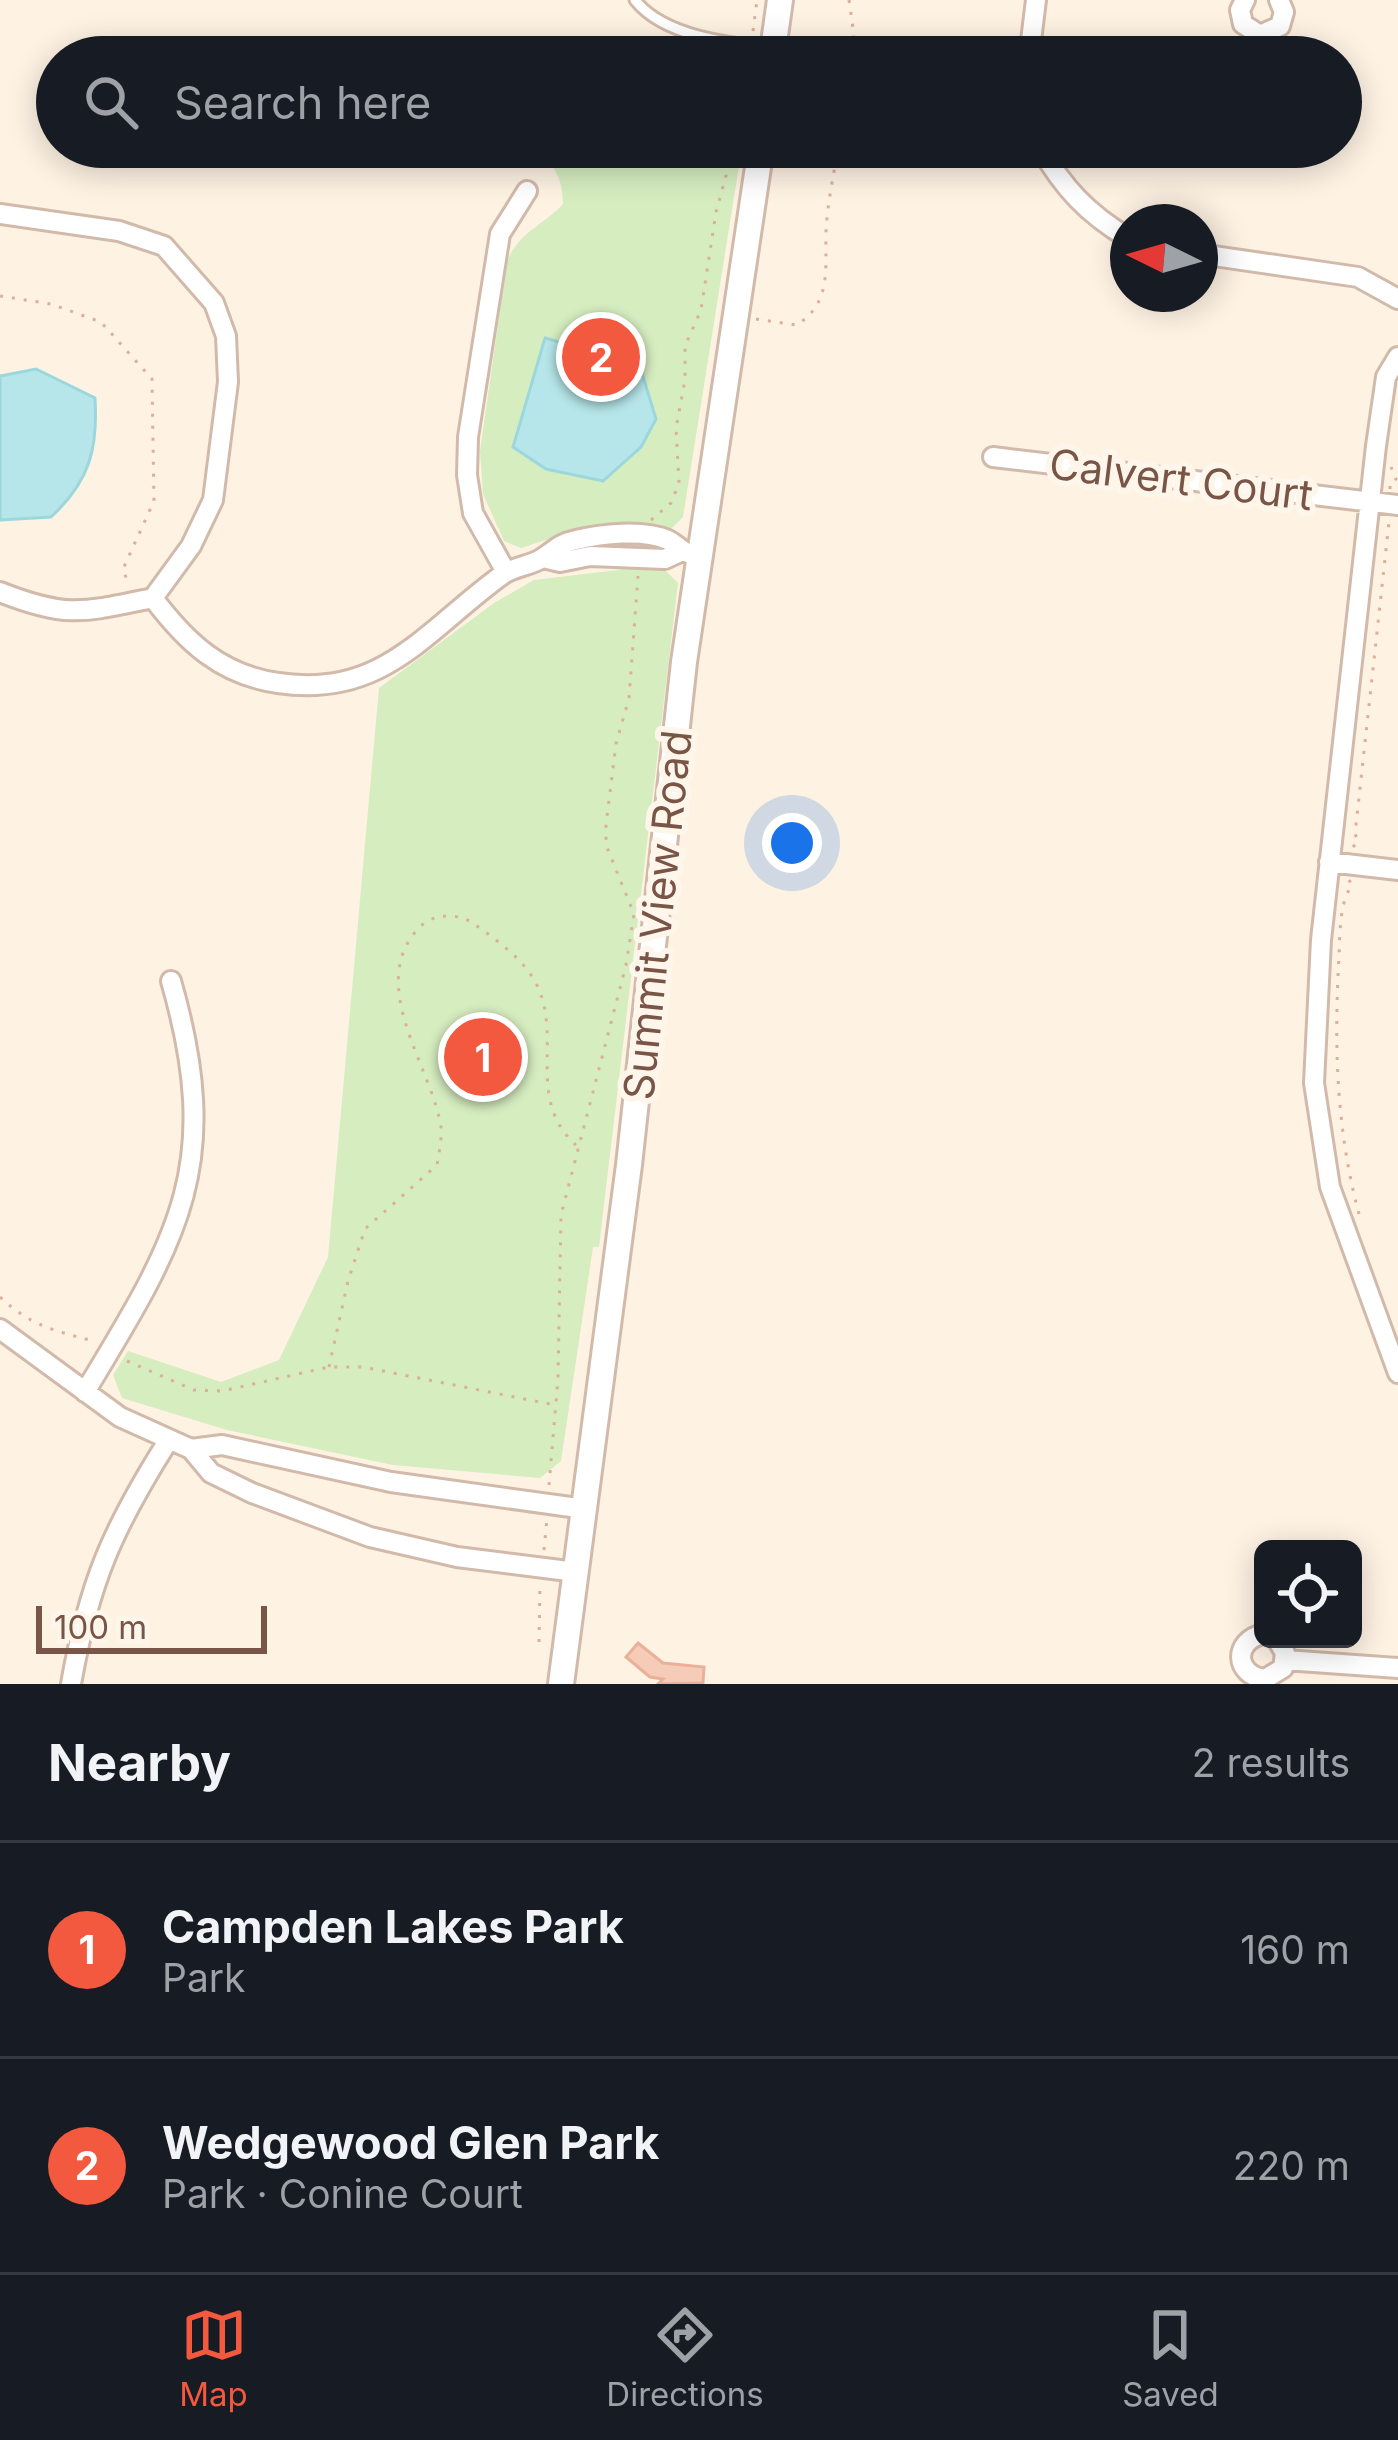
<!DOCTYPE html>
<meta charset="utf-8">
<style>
:root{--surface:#171b24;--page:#20242c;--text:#f1f3f6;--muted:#9ea1a6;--line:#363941;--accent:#f2593f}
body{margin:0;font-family:Inter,sans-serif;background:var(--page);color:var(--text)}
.controls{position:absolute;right:36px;bottom:36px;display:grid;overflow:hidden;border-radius:18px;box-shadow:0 6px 30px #0003}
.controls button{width:108px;height:108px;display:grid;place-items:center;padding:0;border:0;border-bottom:3px solid var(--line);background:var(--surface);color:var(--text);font:60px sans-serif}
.compass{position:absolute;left:1110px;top:204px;width:108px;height:108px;border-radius:50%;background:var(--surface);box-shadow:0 6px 30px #0003;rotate:275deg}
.scale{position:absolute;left:36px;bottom:30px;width:231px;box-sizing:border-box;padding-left:12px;border:6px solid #785547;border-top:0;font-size:33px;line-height:42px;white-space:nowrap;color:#785547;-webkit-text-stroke:9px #fff6eb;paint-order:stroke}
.you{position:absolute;left:792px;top:843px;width:42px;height:42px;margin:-30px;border:9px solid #fff;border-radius:50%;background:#1a73e8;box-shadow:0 0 0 18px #1a73e833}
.badge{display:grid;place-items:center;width:78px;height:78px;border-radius:50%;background:var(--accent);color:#fff;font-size:39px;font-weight:700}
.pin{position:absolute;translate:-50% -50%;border:6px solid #fff;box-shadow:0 3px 12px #0006}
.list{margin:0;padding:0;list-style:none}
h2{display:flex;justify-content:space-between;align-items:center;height:156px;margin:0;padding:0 48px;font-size:51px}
h2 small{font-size:39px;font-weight:400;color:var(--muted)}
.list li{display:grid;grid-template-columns:78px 1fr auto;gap:36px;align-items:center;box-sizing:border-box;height:216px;padding:0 48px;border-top:3px solid var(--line)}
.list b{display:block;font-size:45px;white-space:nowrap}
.list p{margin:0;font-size:39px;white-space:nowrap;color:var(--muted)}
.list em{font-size:39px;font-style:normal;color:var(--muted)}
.icon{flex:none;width:66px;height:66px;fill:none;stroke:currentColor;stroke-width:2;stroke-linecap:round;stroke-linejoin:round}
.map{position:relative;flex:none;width:1398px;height:1684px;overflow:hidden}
.search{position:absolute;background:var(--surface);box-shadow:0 6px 30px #0003;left:36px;right:36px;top:36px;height:132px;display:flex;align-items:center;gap:30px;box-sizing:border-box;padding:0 42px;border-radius:66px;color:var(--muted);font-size:45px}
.sheet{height:588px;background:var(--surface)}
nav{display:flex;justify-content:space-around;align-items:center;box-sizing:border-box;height:168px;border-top:3px solid var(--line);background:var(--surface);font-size:33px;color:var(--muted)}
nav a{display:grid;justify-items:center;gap:6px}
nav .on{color:var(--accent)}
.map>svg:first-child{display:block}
</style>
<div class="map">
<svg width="1398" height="1684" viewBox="0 0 1398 1684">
<rect width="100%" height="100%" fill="#fef2e3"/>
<path fill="#d6edc0" d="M507 147H742L683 517 668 532 589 526 521 548 504 541 483 494 480 451 507 262C518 232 543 226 563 204 563 169 543 143 506 156Z
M660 565 678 583 599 1247H593L561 1461 540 1478 393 1465 227 1430 122 1398 113 1375 128 1351 221 1382 279 1360 328 1257 379 688 494 603 534 580Z"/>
<path fill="#b6e6e9" stroke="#9bd7dc" stroke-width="3" d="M545 338 581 348 642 373 656 419 641 447 603 481 546 469 513 447Z
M36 369 95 398C98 448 90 481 51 517L0 520V376Z"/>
<path fill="#f6ccb9" stroke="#eab198" stroke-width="3" d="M638 1643 663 1663 704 1667 703 1683 658 1684 663 1679 650 1677 626 1657Z"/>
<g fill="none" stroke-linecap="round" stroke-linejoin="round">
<g stroke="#d2baab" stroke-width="15">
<path id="service" d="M635 0C663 36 729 44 773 47"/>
</g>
<g stroke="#d2baab" stroke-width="24">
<path id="minor" d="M1245 0 1240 10 1243 24 1260 35 1280 26 1284 12 1279 0
M1029 57 1036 0
M1040 147C1063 188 1088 214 1128 238
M0 214 119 231 164 246 214 303 226 336 228 382 213 500 191 546 153 598
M1200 254 1358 277 1398 299
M1398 357 1386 377 1376 446 1321 940 1314 1083 1330 1187 1398 1373
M993 457 1398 505
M543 558 560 562 590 556 665 559 680 552
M506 572 473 513 467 475 468 437 500 234 527 191
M0 592C68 619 84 612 153 598
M153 598C186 642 221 675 278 683 383 699 426 630 502 575 514 566 532 566 544 557 556 549 561 543 576 540 601 534 643 529 668 540 681 547 680 552 699 557
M1329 862 1398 870
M0 1329 120 1417 191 1449 211 1473 252 1493 370 1537 457 1557 576 1572
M85 1392C179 1237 224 1165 171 981
M191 1449 222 1445 391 1482 585 1509
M1263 1634C1233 1641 1234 1675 1265 1679L1283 1668 1285 1653 1277 1639
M1285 1660 1398 1668
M71 1684C89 1582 113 1528 168 1441"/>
</g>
<g stroke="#d2baab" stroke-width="30">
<path id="tertiary" d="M772 57 780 0
M561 1684 629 1165 684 662 761 147"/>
</g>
<path stroke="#dbaf9b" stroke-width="3" stroke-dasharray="3 9" stroke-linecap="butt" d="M849 0 854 35 851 57
M753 31 757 0
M0 296 51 304 101 322 152 379 154 501 123 569 128 583
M756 319 797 325C832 302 825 269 826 232 827 204 834 175 838 147
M1390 489V482L1396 479 1391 467
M651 520 671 503 679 483 676 428 685 380V346L701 310 716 212 734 147
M1353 847 1358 841 1355 834 1389 522
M1349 880 1352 885C1339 903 1340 935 1339 957 1334 1043 1336 1129 1359 1214
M0 1297C31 1326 53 1330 93 1341
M127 1361 194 1390 222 1391 329 1367H363L555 1405
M329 1367 348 1281 365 1229 437 1165C439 1152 442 1140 441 1127 432 1068 368 988 416 931 429 915 448 913 466 919 487 932 518 955 531 975 568 1029 522 1097 576 1145
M549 1485 558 1378 561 1215 626 965 634 914 606 845V825L616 744 629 698 638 576
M544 1550 547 1518
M539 1642 540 1584"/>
<use href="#service" stroke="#fff" stroke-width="9"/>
<use href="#minor" stroke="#fff" stroke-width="18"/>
<use href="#tertiary" stroke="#fff" stroke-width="24"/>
</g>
<g text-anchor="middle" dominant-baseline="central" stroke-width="12" stroke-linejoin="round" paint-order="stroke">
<g font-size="42" fill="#785547" stroke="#fff6eb">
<text transform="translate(1181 479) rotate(7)">Calvert Court</text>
<text transform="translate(657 915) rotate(-84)">Summit View Road</text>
</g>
</g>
</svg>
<div class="controls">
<button><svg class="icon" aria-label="locate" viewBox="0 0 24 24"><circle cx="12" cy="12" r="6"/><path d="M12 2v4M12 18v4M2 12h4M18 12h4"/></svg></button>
</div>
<svg class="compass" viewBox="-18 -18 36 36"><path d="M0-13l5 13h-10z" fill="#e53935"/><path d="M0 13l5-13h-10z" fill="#9ea1a6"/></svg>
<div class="scale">100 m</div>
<div class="you"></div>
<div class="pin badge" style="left:483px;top:1057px">1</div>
<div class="pin badge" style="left:601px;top:357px">2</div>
<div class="search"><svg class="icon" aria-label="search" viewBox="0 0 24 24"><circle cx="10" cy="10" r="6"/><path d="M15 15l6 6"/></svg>Search here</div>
</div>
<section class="sheet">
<h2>Nearby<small>2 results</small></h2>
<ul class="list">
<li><span class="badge">1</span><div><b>Campden Lakes Park</b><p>Park</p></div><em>160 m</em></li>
<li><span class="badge">2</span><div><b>Wedgewood Glen Park</b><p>Park · Conine Court</p></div><em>220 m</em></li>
</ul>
</section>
<nav>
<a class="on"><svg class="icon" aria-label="map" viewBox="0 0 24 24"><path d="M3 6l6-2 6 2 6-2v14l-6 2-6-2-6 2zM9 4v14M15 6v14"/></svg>Map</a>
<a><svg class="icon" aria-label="directions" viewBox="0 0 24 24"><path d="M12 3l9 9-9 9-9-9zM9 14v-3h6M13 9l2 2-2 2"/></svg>Directions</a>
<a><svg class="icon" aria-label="saved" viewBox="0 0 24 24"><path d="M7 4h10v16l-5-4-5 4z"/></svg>Saved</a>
</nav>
